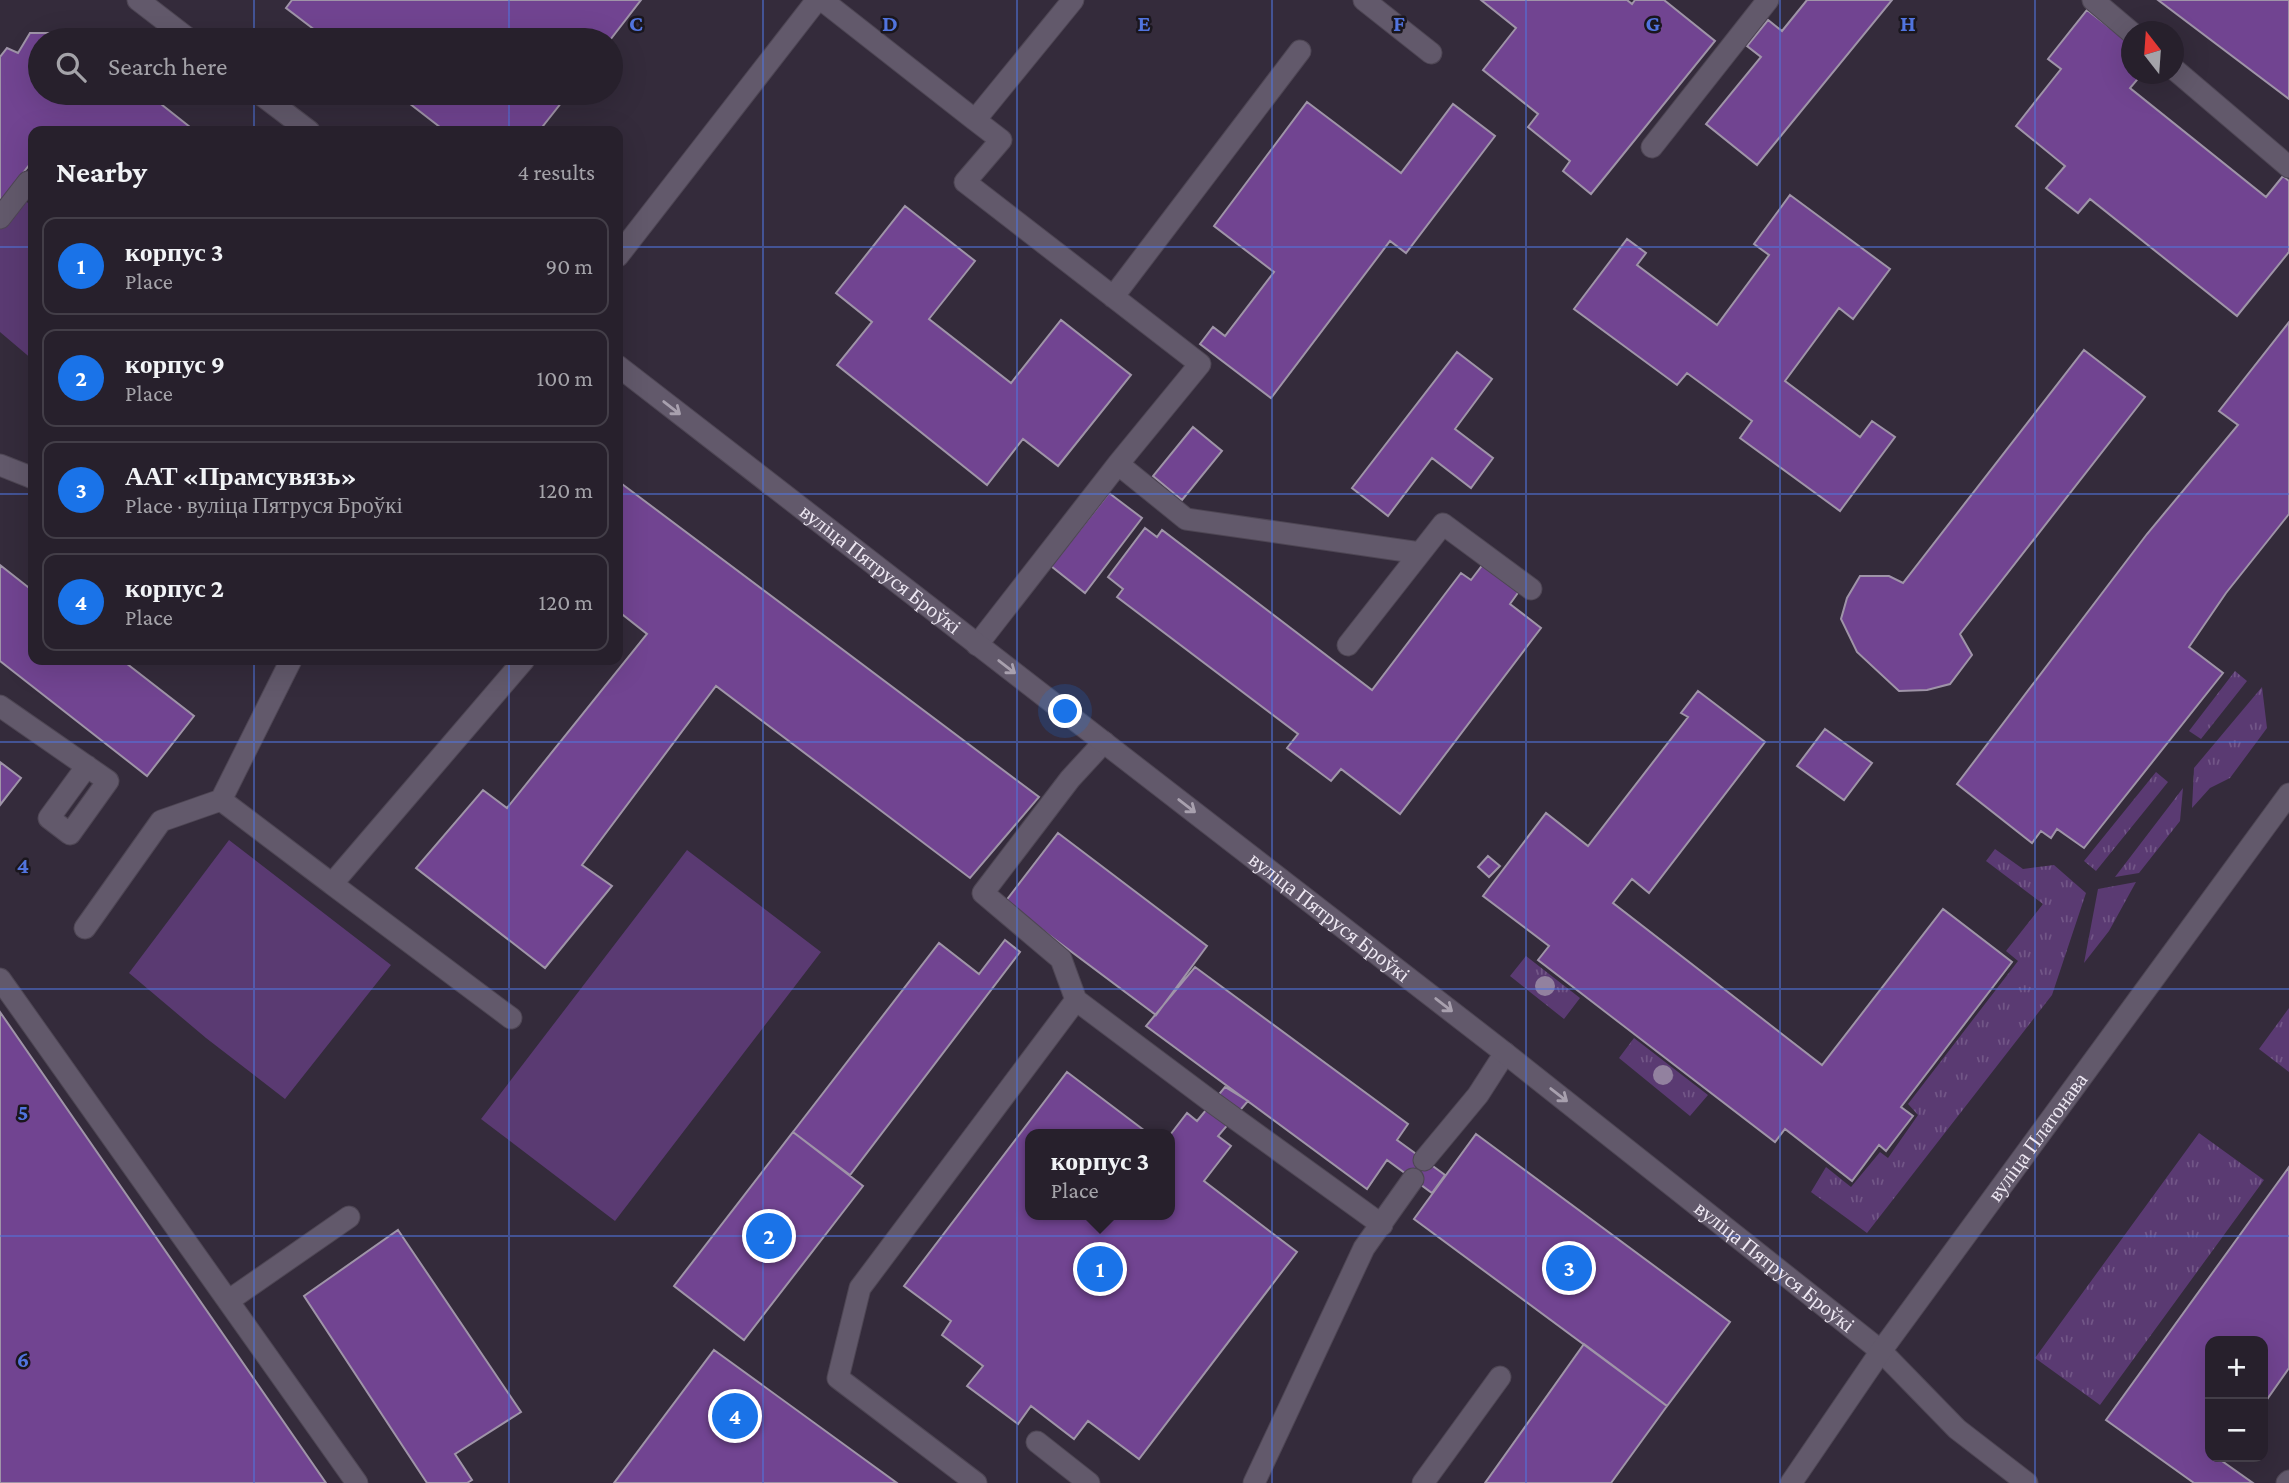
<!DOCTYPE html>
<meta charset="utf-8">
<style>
:root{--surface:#27202c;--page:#2f2834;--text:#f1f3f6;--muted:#a4a3a9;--line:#433e48;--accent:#1a73e8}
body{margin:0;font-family:"Crimson Pro",serif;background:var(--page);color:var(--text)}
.controls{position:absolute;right:21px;bottom:21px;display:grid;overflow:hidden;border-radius:14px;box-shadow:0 7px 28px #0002}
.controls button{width:63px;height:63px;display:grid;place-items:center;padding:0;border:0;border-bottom:2px solid var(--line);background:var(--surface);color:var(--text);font:35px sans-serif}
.compass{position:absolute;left:2121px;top:21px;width:63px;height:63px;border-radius:50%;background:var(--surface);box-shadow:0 7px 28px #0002;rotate:343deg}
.you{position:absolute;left:1066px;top:712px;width:24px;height:24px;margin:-18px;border:5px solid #fff;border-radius:50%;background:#1a73e8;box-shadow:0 0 0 10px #1a73e833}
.badge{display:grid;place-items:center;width:46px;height:46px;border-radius:50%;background:var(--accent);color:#fff;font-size:23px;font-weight:700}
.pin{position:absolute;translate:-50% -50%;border:4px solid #fff;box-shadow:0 2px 7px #0006}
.popup{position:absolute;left:1025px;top:1129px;width:150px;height:91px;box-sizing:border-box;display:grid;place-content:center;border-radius:14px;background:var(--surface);filter:drop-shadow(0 2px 5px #0005);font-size:23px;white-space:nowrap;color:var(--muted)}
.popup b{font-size:26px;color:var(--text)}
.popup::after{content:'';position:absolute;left:50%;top:100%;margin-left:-14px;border:14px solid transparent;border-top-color:var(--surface)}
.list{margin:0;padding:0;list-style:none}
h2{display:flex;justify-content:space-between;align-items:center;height:91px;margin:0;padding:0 28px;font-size:30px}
h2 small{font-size:23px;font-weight:400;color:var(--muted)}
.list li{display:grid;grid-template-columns:46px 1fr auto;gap:21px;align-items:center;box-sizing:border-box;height:98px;margin:0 14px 14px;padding:0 14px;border:2px solid var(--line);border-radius:14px}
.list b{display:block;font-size:26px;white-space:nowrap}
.list p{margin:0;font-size:23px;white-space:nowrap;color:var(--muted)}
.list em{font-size:23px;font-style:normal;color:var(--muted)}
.icon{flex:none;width:38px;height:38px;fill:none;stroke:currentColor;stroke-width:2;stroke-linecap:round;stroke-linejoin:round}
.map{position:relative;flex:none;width:2289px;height:1483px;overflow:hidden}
.search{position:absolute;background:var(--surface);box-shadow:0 7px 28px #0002;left:28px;top:28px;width:595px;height:77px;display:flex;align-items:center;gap:18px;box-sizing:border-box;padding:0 24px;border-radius:38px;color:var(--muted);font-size:26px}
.panel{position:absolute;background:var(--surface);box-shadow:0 7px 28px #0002;left:28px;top:126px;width:595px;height:539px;border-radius:14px}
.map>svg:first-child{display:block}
</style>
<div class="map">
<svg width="2289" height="1483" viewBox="0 0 2289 1483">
<defs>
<pattern id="grass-tufts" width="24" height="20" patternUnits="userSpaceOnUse" patternTransform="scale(1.75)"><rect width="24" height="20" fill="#5a3a72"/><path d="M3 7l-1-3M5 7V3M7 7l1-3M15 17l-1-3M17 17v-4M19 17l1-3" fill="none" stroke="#725687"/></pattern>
</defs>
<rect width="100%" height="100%" fill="#342b3b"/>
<path fill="url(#grass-tufts)" d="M2235 671 2247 681 2201 739 2189 731Z
M2262 687 2267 728 2230 778 2210 788 2192 808 2194 768Z
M2156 772 2168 782 2096 871 2084 861Z
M2183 788 2180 821 2139 873 2115 877Z
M1995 849 2023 869 2054 865 2086 893 2052 995 1867 1233 1811 1192 1826 1167 1851 1187 1880 1152 1888 1158 1918 1115 1908 1104 2018 961 2006 951 2043 904 1986 861Z
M2136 882 2109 931 2084 963 2098 889Z
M1526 956 1580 998 1564 1019 1510 976Z
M2289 1008V1072L2259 1049Z
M1634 1038 1708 1095 1690 1116 1619 1058Z
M2199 1133 2264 1180 2100 1405 2035 1358Z"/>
<path fill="#5a3a72" d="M25 200 33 208V360L0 332V229Z
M229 840 391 965 285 1099 206 1038 129 973Z
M687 850 821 952 615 1221 481 1119Z"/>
<path fill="#714491" stroke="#9f94a8" stroke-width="2" d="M292 0H641L610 40H328L286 8Z
M1481 0H1627L1632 4 1635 0H1664L1715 41 1591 194 1563 171 1570 161 1528 127 1538 114 1483 70 1516 28Z
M1807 0H1892L1757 165 1706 124 1761 57 1747 46 1768 20 1782 31Z
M2158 0H2289V99Z
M2087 10 2132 45V74H2142L2130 88 2266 197 2283 176 2289 181V252L2237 316 2090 199 2078 213 2046 188 2065 166 2016 126 2061 69 2048 59Z
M30 33H57L64 40H40V93H147L195 131H33V160L0 203V57L7 48 18 53Z
M396 93H569L539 131H445Z
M1307 102 1401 173 1453 104 1495 136 1406 253 1390 241 1271 398 1200 344 1213 327 1225 336 1274 272 1214 226Z
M1790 195 1890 269 1853 319 1839 308 1785 381 1860 437 1872 421 1895 437 1840 511 1740 438 1752 421 1687 373 1677 385 1574 309 1627 239 1646 253 1637 265 1717 325 1769 255 1754 244Z
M905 206 975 261 929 319 1011 383 1061 320 1131 375 1058 466 1023 439 987 485 837 365 872 322 836 293Z
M2289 322V514L2226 593 2189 647 2223 673 2084 848 2057 829 2051 838 2041 831 2032 843 1957 784 2147 534 2238 425 2219 411Z
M2084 350 2145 397 1960 634 1972 655 1950 684 1927 690 1899 691 1857 652 1841 619 1847 598 1860 576H1889L1903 583Z
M1457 352 1492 379 1455 429 1493 458 1471 488 1432 458 1388 516 1352 488Z
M1193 427 1222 451 1182 500 1153 476Z
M618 481 1039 797 970 878 716 686 582 865 612 886 545 968 416 868 483 790 507 808 647 634 618 611Z
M1109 493 1142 518 1085 593 1051 566Z
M1145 528 1157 537 1162 530 1372 690 1461 573 1471 580 1484 563 1520 590 1510 604 1541 628 1400 814 1341 769 1331 781 1287 748 1298 734 1117 597 1123 589 1108 577Z
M0 565 33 591V660H122L194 716 147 776 0 661Z
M1698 691 1765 742 1649 893 1632 879 1613 903 1822 1065 1943 909 2012 962 1901 1107 1913 1116 1886 1151 1879 1145 1852 1181 1785 1129 1775 1142 1612 1017 1538 960 1549 946 1483 896 1546 813 1588 846 1688 717 1681 713Z
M1825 729 1872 763 1844 800 1797 766Z
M0 762 21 778 0 805Z
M1058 833 1207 946 1156 1015 1005 902Z
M1488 856 1500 866 1489 877 1478 867Z
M1005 940 1020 952 850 1175 793 1132 939 943 979 974Z
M1195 967 1408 1124 1397 1140 1445 1175 1432 1193 1387 1160 1367 1189 1146 1026Z
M0 1012 326 1483H0Z
M1067 1072 1149 1134H1030V1215H1170V1135L1187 1113 1197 1121 1225 1087 1248 1101 1218 1136 1231 1146 1204 1181 1297 1252 1139 1459 1088 1421 1074 1439 1031 1406 1018 1424 967 1386 983 1366 942 1335 951 1321 904 1286Z
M793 1132 863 1186 744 1340 674 1286Z
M1476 1134 1730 1322 1667 1406 1414 1219Z
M2289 1167V1368L2263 1405V1341H2210V1457H2225L2222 1461 2253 1483H2194L2106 1420Z
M398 1230 521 1412 455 1454 472 1480 467 1483H427L304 1296Z
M1584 1344 1667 1406 1611 1483H1485Z
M714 1350 897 1483H614Z"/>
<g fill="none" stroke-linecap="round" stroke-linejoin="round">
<g stroke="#4e4654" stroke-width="23">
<path id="service" d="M822 0 975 120 1073 0
M1364 0 1431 53
M2093 0 2132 33
M2174 69 2289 167
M975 120 1001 140 965 182 1200 364 1118 464 977 645
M1652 147 1768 0
M0 218 28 182 33 186
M618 256 817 0
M1113 297 1300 51
M1118 464 1186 519 1420 553
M0 465 33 478
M1348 645 1443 524 1531 589
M0 706 108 781 70 834 49 818 87 766
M221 800 291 660
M85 928 161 821 221 800 332 884
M0 979 357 1483
M1076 1000 1061 959 983 893 1070 779 1104 742
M511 1018 332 884 524 660
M1424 1160 1478 1095 1505 1053
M228 1301 349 1217
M1037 1442 1089 1483
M976 1483 838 1378 860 1288 1076 1000 1212 1102 1382 1225
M1254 1483 1364 1248 1413 1179
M1423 1483 1500 1377
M2287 1483 2289 1481"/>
</g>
<g stroke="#4e4654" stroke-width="23">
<g id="minor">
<path d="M138 0 190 40"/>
<path d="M259 93 309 131"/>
<path id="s1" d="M618 366 1505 1053 1881 1351 1957 1429 2027 1483"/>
</g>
</g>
<g stroke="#4e4654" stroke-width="23">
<g id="secondary">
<path id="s2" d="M1791 1483 1881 1351 2289 794"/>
</g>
</g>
<use href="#service" stroke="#62596b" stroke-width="21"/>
<use href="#minor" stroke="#62596b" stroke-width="21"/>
<use href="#secondary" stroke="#62596b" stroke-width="21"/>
</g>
<g fill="#92819f">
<circle cx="1545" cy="986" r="10"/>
<circle cx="1663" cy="1075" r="10"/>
</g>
<defs><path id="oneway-shaft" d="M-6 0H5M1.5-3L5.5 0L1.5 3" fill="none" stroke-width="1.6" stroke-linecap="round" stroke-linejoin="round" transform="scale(1.75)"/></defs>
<g stroke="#a8a0ae">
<use href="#oneway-shaft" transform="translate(672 408) rotate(38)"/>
<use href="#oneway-shaft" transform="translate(1007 667) rotate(38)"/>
<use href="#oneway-shaft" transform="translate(1187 806) rotate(38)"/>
<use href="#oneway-shaft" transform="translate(1444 1005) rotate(38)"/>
<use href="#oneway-shaft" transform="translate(1559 1095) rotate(38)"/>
</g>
<path fill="none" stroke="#5174de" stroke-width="2" stroke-opacity="0.55" d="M254 0V40M509 0V40M763 0V1483M1017 0V1483M1272 0V1483M1526 0V1483M1780 0V1483M2035 0V1483M254 93V131M509 93V131M0 247H33M618 247H2289M0 494H33M618 494H2289M254 660V1483M509 660V1483M0 742H2289M0 989H2289M0 1236H2289"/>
<g text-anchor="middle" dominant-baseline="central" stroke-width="5" stroke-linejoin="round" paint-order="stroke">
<g font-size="21" fill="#ede7f2" stroke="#1a161d">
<text stroke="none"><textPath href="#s1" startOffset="332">вуліца Пятруся Броўкі</textPath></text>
<text stroke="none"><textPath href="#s1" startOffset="900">вуліца Пятруся Броўкі</textPath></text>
<text stroke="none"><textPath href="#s2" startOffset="425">вуліца Платонава</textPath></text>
<text stroke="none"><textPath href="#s1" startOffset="1466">вуліца Пятруся Броўкі</textPath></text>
</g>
</g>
<g font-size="23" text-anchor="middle" font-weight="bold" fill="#5174de" stroke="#1a161d" stroke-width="5" stroke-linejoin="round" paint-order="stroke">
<text x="636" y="31">C</text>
<text x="890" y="31">D</text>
<text x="1144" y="31">E</text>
<text x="1399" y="31">F</text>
<text x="1653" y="31">G</text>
<text x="1908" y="31">H</text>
<text x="23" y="873">4</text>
<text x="23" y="1120">5</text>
<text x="23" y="1367">6</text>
</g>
</svg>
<div class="controls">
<button>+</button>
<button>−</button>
</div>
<svg class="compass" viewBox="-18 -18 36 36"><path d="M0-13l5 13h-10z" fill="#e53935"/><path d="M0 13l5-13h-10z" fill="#a4a3a9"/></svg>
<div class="you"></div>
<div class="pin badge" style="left:1100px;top:1269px">1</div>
<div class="popup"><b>корпус 3</b>Place</div>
<div class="pin badge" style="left:769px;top:1236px">2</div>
<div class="pin badge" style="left:1569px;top:1268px">3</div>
<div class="pin badge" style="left:735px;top:1416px">4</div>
<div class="search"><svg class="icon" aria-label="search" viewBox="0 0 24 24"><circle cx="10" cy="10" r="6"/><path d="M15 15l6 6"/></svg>Search here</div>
<section class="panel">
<h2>Nearby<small>4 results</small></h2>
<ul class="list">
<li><span class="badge">1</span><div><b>корпус 3</b><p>Place</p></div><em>90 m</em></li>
<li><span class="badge">2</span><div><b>корпус 9</b><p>Place</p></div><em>100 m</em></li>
<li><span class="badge">3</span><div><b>ААТ «Прамсувязь»</b><p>Place · вуліца Пятруся Броўкі</p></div><em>120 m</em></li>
<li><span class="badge">4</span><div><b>корпус 2</b><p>Place</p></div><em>120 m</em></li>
</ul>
</section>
</div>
